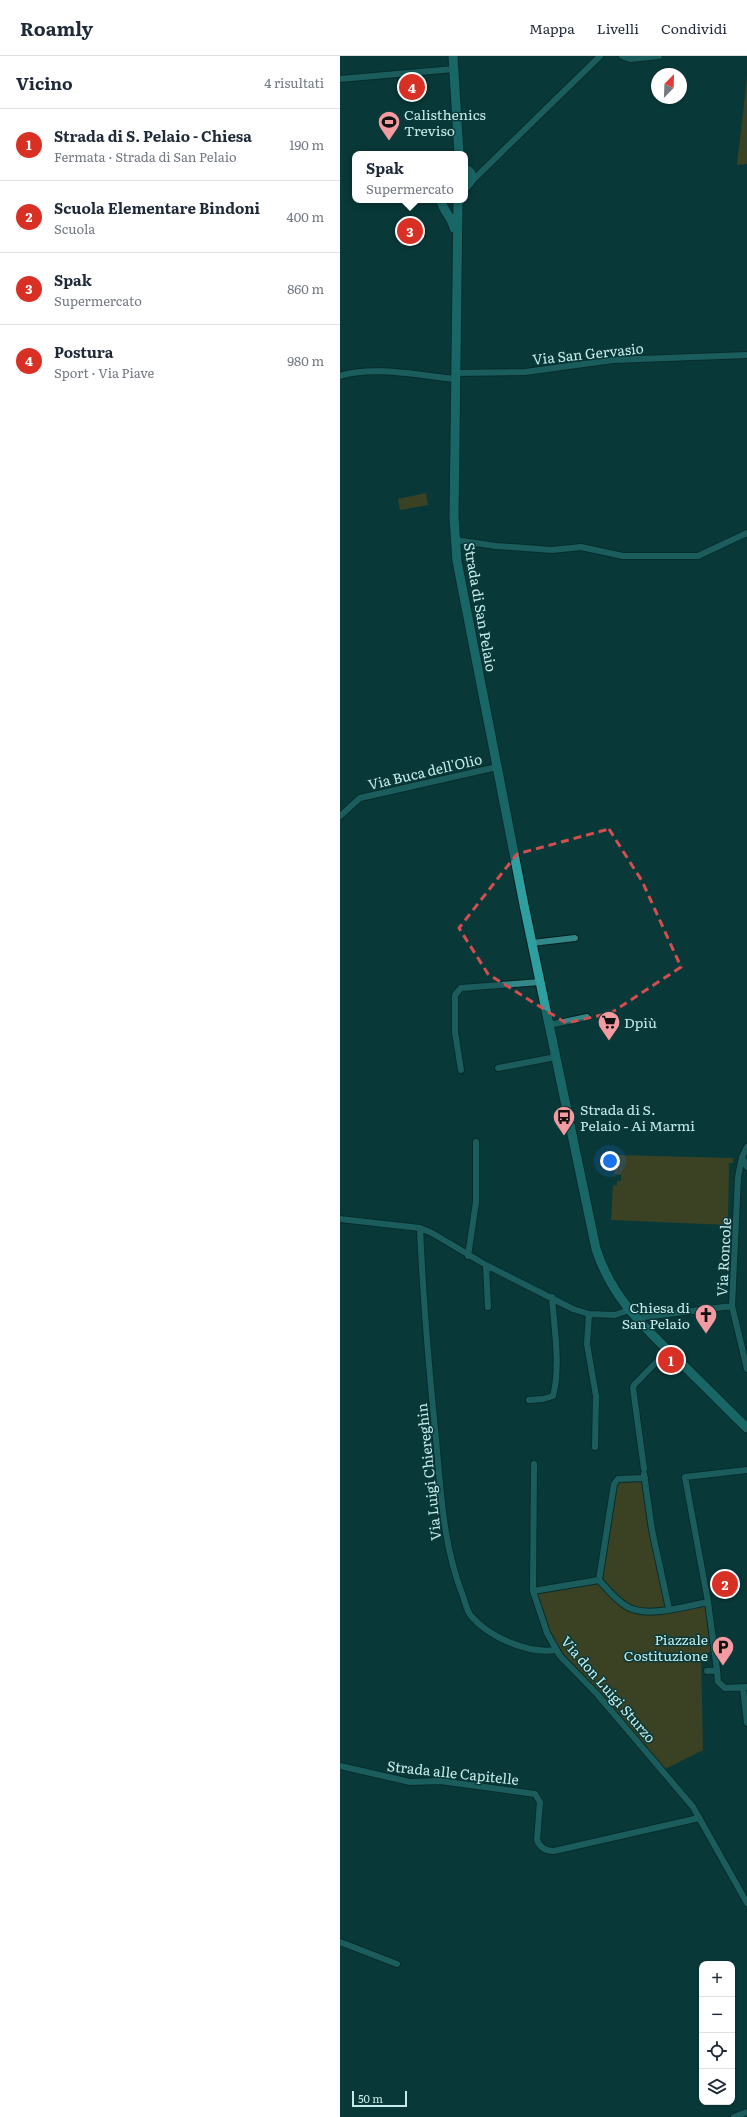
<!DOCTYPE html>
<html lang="it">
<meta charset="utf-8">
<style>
:root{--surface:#fff;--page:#f6f6f7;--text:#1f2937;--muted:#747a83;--line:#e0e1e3;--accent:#d93025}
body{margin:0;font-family:Literata,serif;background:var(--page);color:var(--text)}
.controls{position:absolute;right:12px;bottom:12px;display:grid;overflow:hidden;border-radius:8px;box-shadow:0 1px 3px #0004}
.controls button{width:36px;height:36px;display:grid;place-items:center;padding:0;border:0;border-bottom:1px solid var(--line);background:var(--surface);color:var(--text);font:20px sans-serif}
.compass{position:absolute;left:311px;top:12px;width:36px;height:36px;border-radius:50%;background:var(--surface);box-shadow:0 1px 3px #0004;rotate:23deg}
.scale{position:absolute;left:12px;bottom:10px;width:55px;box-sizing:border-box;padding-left:4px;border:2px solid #c5eceb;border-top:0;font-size:11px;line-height:14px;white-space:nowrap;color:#c5eceb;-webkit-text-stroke:3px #0a3939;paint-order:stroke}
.you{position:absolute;left:270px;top:1105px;width:14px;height:14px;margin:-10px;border:3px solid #fff;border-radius:50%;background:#1a73e8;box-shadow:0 0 0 6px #1a73e833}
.badge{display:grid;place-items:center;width:26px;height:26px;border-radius:50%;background:var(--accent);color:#fff;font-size:13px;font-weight:700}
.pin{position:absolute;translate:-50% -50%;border:2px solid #fff;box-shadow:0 1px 4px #0006}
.popup{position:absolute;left:12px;top:95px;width:116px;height:52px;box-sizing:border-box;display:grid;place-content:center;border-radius:8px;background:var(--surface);filter:drop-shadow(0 1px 3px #0005);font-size:13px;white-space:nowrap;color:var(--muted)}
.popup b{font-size:15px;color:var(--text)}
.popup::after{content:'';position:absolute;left:50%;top:100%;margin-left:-8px;border:8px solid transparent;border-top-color:var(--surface)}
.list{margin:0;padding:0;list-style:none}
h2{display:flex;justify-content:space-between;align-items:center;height:52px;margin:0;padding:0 16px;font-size:17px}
h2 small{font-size:13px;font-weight:400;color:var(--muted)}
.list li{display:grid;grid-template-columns:26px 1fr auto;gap:12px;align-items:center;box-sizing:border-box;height:72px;padding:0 16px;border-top:1px solid var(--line)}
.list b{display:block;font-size:15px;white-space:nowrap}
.list p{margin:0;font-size:13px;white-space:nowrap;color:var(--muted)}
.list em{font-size:13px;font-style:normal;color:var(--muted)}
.icon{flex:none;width:22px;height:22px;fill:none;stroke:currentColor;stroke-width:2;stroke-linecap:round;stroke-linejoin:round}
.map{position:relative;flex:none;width:407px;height:2061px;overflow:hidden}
header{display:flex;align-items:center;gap:24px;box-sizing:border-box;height:56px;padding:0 20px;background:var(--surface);border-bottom:1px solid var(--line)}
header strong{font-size:19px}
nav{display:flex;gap:22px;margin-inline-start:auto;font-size:14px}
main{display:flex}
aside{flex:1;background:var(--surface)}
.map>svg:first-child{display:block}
</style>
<header>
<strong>Roamly</strong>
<nav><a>Mappa</a><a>Livelli</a><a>Condividi</a></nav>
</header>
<main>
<aside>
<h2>Vicino<small>4 risultati</small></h2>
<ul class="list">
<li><span class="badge">1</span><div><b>Strada di S. Pelaio - Chiesa</b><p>Fermata · Strada di San Pelaio</p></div><em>190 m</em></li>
<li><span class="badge">2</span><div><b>Scuola Elementare Bindoni</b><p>Scuola</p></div><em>400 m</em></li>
<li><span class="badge">3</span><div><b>Spak</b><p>Supermercato</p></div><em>860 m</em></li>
<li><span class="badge">4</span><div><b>Postura</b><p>Sport · Via Piave</p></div><em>980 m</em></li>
</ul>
</aside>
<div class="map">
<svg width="407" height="2061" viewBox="0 0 407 2061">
<rect width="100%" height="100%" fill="#0a3939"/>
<path fill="#754f0a" d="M407 22V108L397 109Z
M86 437 88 449 60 454 58 443Z
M275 1099 393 1102V1107H389L388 1169 271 1164 273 1129 277 1130V1125H281V1119L275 1118 274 1124Z
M305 1422 329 1552 368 1546 374 1594 361 1600 363 1694 323 1714 215 1594 193 1535 259 1524 278 1423Z"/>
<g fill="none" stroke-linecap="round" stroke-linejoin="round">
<g stroke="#041e1e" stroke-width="8">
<path id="street" d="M282 0 290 3 319 0
M0 23 114 13
M131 126 260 0
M116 317 185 316 273 304 407 299
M0 320C32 309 82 320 116 323
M115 484 156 490 212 494 241 491 283 500H358L407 477
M0 760 20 742 157 711
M192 887 235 882
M209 969 247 961
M158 1012 216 1001
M121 1014 115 976V939L121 932 200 926
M407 1091 402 1101 398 1121 392 1250 407 1313
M402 1101 407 1111
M0 1163 80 1172 92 1177 146 1209 233 1253 249 1258 275 1259 289 1254
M80 1172C83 1243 89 1313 96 1383 101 1436 103 1490 123 1540 125 1546 127 1555 131 1560 149 1581 188 1598 215 1594
M128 1200 136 1146V1086
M146 1209 148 1251
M249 1258 247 1288 256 1340 255 1391
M297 1264 304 1261 392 1250
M189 1344 203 1343 213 1340C221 1309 214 1272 212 1241
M194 1408 193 1535 207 1577 220 1600 257 1638 353 1751 407 1847
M304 1413 293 1332 294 1329 328 1294
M304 1418 312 1474 329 1553
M259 1524 274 1428 278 1423 305 1422
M193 1535 259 1524C267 1533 276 1544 286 1550 306 1563 346 1550 368 1546
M377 1614 368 1546 345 1421 407 1414
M367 1615 377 1614 378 1626 385 1632 407 1631
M403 1632 407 1667
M0 1710 70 1726 100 1725 195 1738 200 1746 197 1784C200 1792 206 1795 214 1795L359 1762
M0 1886 57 1908
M394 2061 407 2056"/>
</g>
<g stroke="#041e1e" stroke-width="11">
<path id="secondary" d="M113 0 119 98
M125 113C135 117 132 126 125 131
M101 144C102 154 112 161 114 172
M118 144 114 462 117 505 184 849 256 1193C272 1242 303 1270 339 1305 362 1327 384 1350 407 1372"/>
</g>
<use href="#street" stroke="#328888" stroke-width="6"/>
<use href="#secondary" stroke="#2e9e9e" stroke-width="9"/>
</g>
<path d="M0 0H407V2061H0ZM269 773 302 825 341 911 271 957 226 967 148 918 119 872 177 798Z" fill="#0a3939" fill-opacity=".55" fill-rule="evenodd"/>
<path fill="none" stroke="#d34f4f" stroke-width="3" stroke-dasharray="8 5" stroke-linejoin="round" d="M269 773 302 825 341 911 271 957 226 967 148 918 119 872 177 798Z"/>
<defs>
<g id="stadium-pin" transform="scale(1.15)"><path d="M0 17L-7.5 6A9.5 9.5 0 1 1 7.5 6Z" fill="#f49aa1" stroke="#0a3939"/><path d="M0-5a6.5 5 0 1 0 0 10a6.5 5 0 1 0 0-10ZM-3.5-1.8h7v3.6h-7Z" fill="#111"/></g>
<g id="supermarket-pin" transform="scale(1.15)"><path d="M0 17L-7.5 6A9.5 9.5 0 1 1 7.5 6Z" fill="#f49aa1" stroke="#0a3939"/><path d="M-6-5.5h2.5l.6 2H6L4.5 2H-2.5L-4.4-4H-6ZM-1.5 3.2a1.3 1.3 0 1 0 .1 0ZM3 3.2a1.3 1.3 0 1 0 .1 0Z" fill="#111"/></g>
<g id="bus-pin" transform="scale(1.15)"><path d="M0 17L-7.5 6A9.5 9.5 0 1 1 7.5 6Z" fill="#f49aa1" stroke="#0a3939"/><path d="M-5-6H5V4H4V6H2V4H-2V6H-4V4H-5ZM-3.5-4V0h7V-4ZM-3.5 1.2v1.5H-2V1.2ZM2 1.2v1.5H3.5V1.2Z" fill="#111"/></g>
<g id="church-pin" transform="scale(1.15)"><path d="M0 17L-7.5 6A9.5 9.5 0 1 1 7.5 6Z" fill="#f49aa1" stroke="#0a3939"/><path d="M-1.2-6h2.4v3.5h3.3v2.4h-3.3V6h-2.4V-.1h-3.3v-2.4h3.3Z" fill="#111"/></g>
<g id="parking-pin" transform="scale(1.15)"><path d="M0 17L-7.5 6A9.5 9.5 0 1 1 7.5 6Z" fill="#f49aa1" stroke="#0a3939"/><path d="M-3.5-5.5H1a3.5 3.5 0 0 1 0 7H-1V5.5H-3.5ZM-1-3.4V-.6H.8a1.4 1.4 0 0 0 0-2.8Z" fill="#111"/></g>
</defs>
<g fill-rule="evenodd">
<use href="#stadium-pin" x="49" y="66"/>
<use href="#supermarket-pin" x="269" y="966"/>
<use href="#bus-pin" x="224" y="1061"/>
<use href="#church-pin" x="366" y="1259"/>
<use href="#parking-pin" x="383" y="1591"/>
</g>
<g text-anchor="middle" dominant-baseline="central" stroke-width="3" stroke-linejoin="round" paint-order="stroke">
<g font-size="14" fill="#c5eceb" stroke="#0a3939" text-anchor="start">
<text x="64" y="58">Calisthenics<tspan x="64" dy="16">Treviso</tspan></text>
<text x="284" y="966">Dpiù</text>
<text x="240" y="1053">Strada di S.<tspan x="240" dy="16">Pelaio - Ai Marmi</tspan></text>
<text x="350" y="1251" text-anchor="end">Chiesa di<tspan x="350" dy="16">San Pelaio</tspan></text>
<text x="368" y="1583" text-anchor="end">Piazzale<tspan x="368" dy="16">Costituzione</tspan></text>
</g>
<g font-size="14" fill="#c5eceb" stroke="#0a3939">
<text transform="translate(248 297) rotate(-6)">Via San Gervasio</text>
<text transform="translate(141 551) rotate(80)">Strada di San Pelaio</text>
<text transform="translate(85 715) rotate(-13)">Via Buca dell'Olio</text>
<text transform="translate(383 1201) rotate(-87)">Via Roncole</text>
<text transform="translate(88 1416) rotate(-96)">Via Luigi Chiereghin</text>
<text transform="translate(269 1633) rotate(49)">Via don Luigi Sturzo</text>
<text transform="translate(113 1716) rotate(6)">Strada alle Capitelle</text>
</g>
</g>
</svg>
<div class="controls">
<button>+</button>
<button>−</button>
<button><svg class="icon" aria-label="locate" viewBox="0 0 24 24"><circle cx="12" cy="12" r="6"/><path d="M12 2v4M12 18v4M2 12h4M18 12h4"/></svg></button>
<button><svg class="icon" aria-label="layers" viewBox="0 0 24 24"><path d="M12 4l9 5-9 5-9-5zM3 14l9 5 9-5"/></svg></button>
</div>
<svg class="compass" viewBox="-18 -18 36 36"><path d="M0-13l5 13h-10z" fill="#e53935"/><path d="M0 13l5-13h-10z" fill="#747a83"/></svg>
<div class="scale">50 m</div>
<div class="you"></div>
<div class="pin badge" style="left:331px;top:1304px">1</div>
<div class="pin badge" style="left:385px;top:1528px">2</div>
<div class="pin badge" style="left:70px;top:175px">3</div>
<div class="popup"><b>Spak</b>Supermercato</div>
<div class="pin badge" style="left:72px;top:31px">4</div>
</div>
</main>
